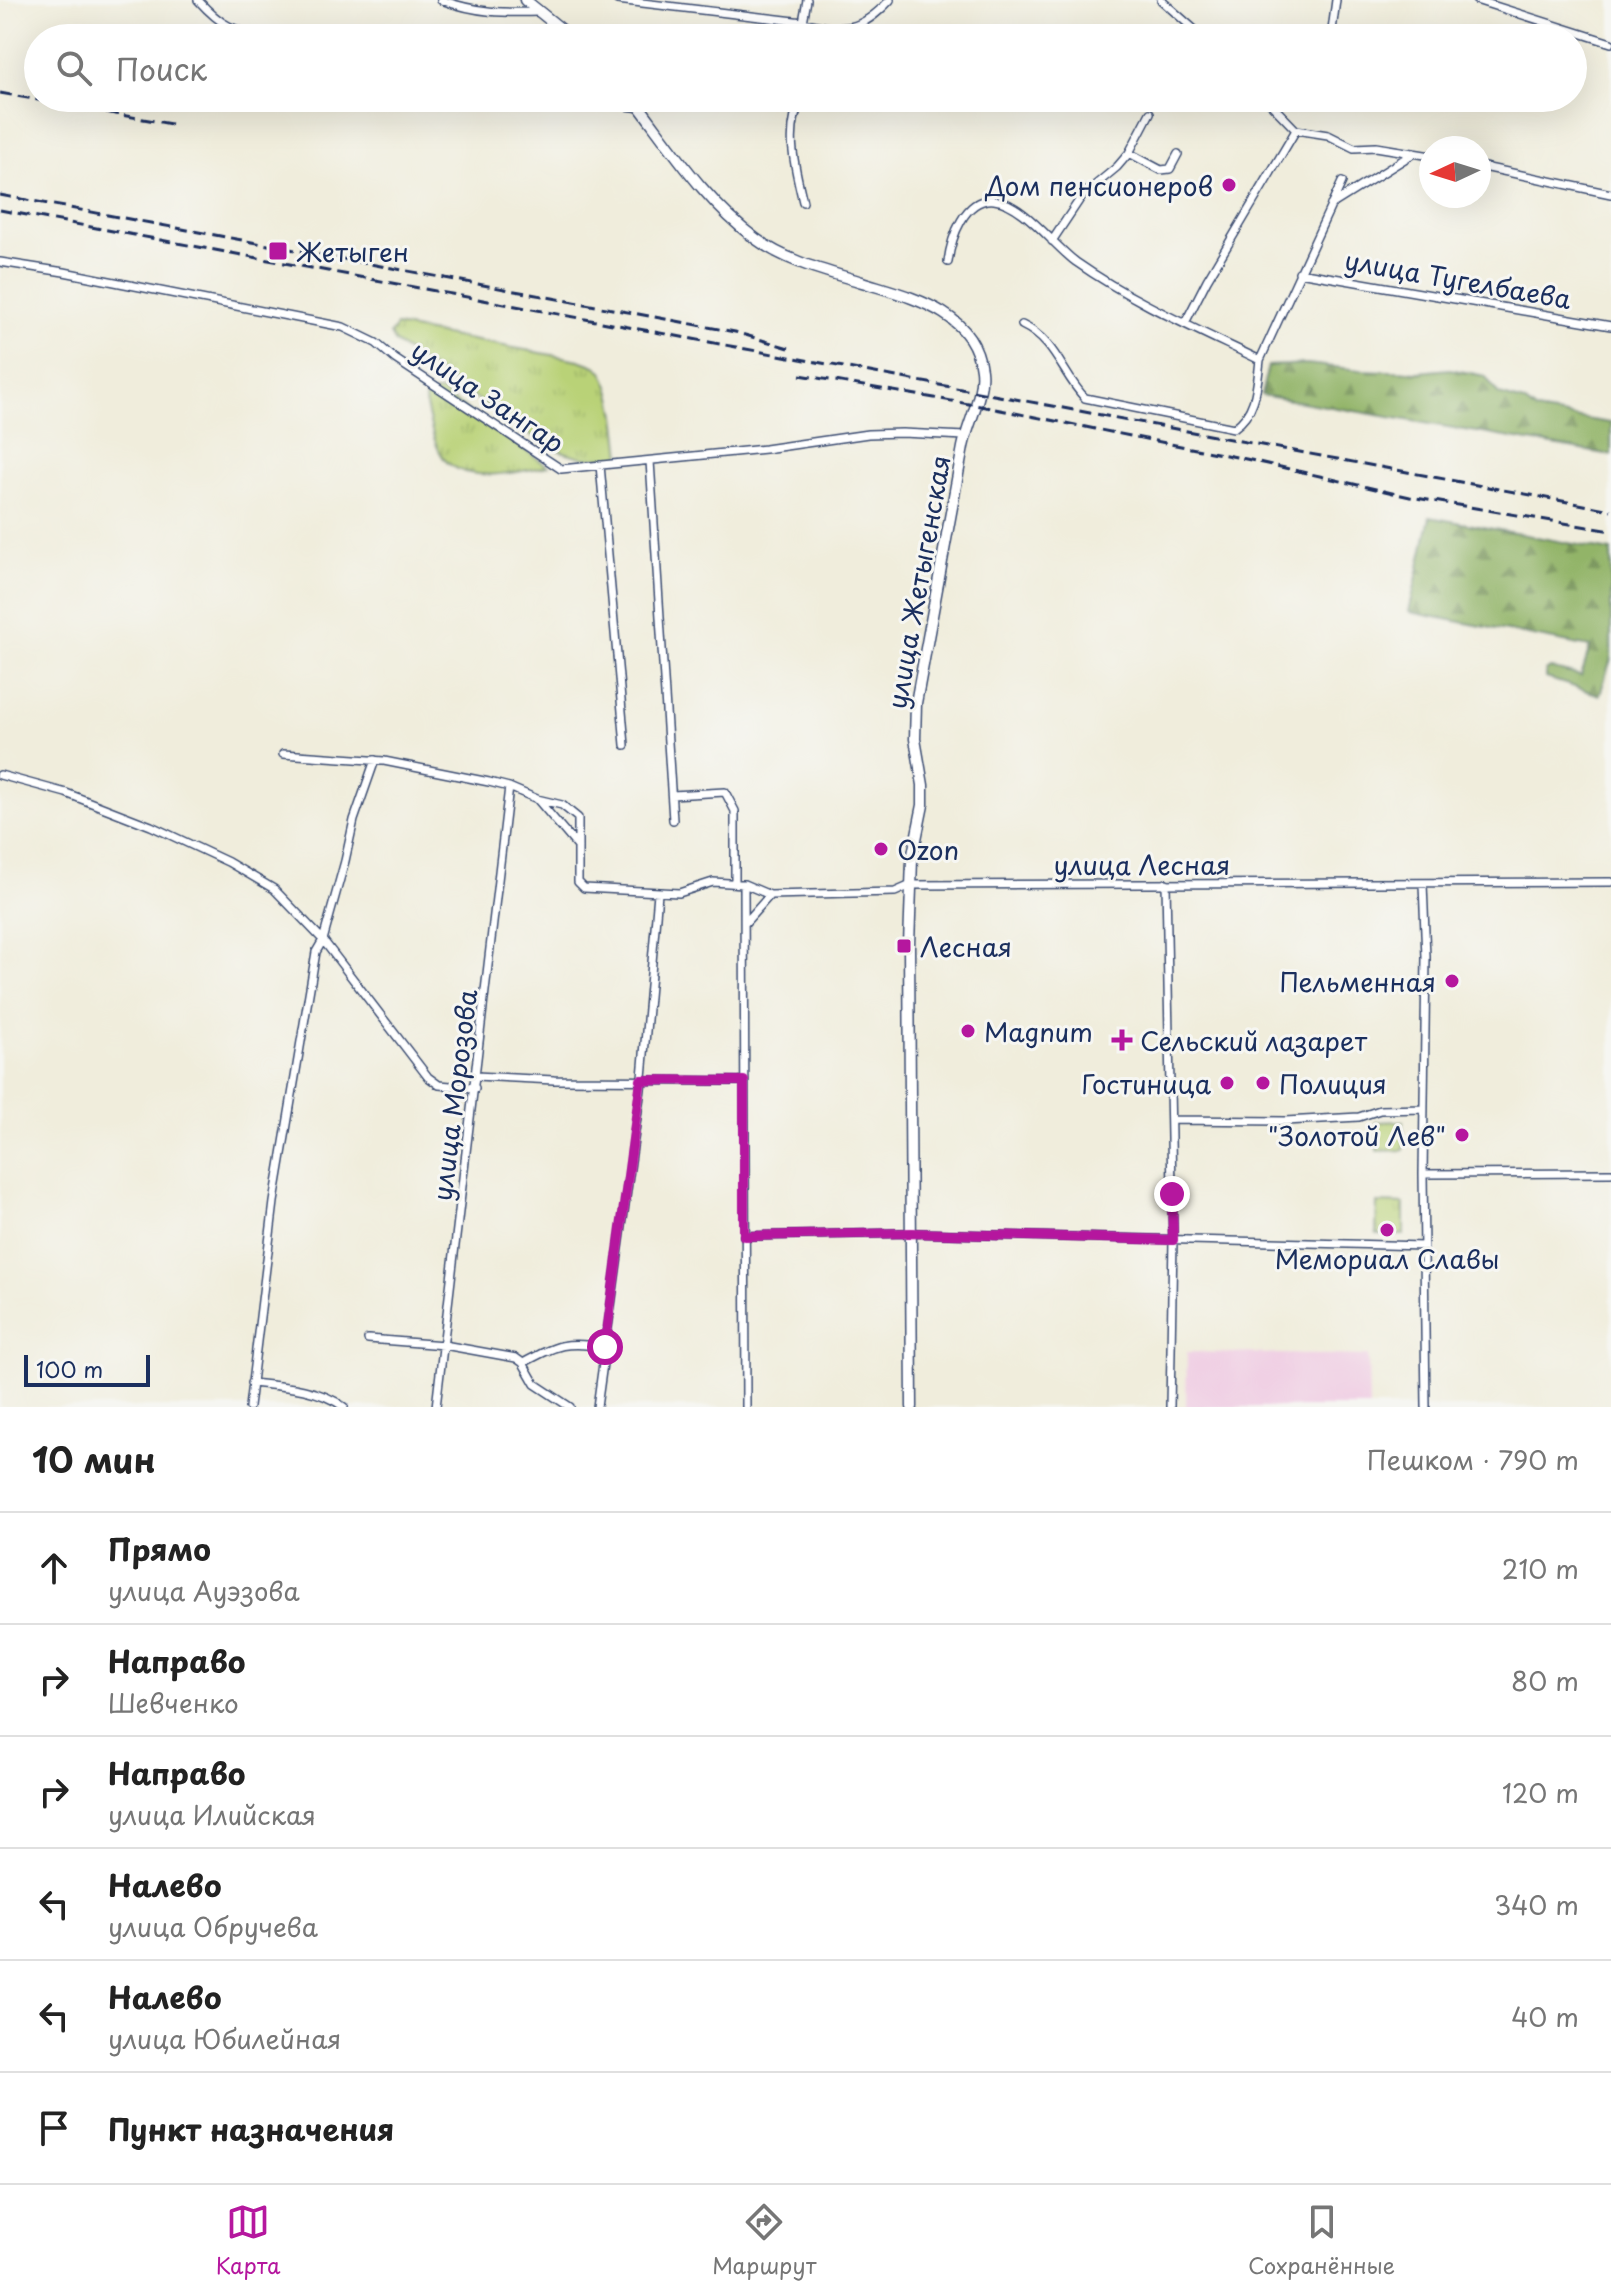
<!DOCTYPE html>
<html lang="ru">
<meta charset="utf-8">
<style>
:root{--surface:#fff;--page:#f6f6f6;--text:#222;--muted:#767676;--line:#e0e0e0;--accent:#b5179e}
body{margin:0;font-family:"Playpen Sans",sans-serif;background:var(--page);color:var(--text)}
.compass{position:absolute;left:1419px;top:136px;width:72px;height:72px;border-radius:50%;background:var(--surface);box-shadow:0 8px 32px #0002;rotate:266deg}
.scale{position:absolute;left:24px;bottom:20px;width:126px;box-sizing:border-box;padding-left:8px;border:4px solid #1b2f5e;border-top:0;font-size:22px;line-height:28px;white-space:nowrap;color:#1b2f5e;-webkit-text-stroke:6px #f6f6f2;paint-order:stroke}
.stop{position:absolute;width:24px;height:24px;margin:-18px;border:6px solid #b5179e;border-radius:50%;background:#fff}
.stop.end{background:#b5179e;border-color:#fff;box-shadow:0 2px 8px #0008}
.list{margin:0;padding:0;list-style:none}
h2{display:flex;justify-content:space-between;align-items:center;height:104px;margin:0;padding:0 32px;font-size:34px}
h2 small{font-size:26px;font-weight:400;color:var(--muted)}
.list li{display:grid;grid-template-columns:52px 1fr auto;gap:24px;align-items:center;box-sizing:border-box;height:112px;padding:0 32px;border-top:2px solid var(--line)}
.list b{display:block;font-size:30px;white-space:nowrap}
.list p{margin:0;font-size:26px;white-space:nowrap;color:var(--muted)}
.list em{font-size:26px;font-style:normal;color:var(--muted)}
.icon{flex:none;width:44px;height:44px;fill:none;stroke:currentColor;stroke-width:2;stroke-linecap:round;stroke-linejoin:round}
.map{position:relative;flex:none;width:1611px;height:1407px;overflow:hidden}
.search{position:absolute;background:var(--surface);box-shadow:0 8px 32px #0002;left:24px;right:24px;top:24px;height:88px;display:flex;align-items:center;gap:20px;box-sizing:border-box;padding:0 28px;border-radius:44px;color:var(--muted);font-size:30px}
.sheet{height:776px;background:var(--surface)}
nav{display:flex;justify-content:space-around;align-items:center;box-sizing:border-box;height:112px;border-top:2px solid var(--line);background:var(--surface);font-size:22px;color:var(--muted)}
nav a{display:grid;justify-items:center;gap:4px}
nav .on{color:var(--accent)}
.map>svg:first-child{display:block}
</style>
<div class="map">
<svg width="1611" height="1407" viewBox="0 0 1611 1407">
<defs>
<pattern id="grass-tufts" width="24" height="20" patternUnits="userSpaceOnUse" patternTransform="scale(2)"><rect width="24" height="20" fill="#b9d277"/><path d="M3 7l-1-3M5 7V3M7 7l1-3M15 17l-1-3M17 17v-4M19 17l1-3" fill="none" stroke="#9eb569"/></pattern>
<pattern id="forest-firs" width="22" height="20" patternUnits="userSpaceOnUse" patternTransform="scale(2)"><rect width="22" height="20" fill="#92b468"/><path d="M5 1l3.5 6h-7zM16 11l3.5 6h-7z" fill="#769359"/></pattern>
</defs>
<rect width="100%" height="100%" fill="#f6f6f2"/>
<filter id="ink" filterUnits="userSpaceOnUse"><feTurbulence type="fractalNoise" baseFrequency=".0125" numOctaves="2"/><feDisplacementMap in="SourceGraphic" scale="16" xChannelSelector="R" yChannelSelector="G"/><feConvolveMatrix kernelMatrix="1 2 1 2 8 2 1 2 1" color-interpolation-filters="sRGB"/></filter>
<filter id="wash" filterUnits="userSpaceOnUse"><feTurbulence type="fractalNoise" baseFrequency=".006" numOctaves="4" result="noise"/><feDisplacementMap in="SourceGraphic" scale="32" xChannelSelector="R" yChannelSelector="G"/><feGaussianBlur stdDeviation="1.8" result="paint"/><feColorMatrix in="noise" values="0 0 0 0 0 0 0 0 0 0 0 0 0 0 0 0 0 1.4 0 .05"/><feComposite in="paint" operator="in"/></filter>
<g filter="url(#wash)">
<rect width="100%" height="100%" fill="#f0eddc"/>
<path fill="#f0d0e4" d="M1187 1352 1368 1356 1369 1407H1186Z"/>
<path fill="url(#grass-tufts)" stroke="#6a806a" stroke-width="2" d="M396 326 579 360C584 362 592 364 597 367 614 378 619 437 621 457L584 458 548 447 395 343 390 334Z
M435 392H441L548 466C520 472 468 484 446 461 433 446 430 420 425 402V398Z
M1403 1121 1404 1150 1377 1151 1376 1122Z
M1377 1203 1404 1204V1235L1376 1234Z"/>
<path fill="url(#forest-firs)" stroke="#567263" stroke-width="2" d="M1307 364 1360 370 1418 372 1450 369 1485 376 1499 395 1524 402 1536 411 1611 423V455L1261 395 1268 366Z
M1430 517 1611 551V658L1600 695 1546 678V671L1550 668 1581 676 1590 647 1409 612Z"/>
</g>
<g filter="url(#ink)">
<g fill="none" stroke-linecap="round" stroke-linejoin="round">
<g stroke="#3b4c71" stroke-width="10">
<path id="minor" d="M198 0C224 29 234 30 271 38
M441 0C478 13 501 13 540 12
M617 0 803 22C845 32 860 32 890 0
M1161 0 1204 38
M1476 0 1611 43
M803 22 807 0
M1331 38 1336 0
M569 98 641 108
M802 98C784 131 795 167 803 202
M1265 98 1296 130
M1296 130 1328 135 1354 148 1376 147 1431 156
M1129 153 1161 170 1170 169 1178 154
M1479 166 1611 194
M1331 205 1414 153
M1052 241 1082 196 1117 167 1129 153 1150 113
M0 262 64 272 343 327 376 343 395 359 561 469 765 449 868 434 902 433 965 436
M948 262C951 239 964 197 994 200 1023 203 1053 245 1076 262 1133 302 1198 330 1260 360 1257 385 1257 412 1234 428L1085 398C1062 374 1056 341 1022 325
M1299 272 1611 326
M1185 323 1207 280 1296 130
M1260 360 1342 182
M650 461 673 820
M600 465 625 745
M283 754 384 761 489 782 509 787 537 799 562 805 578 818V882L584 888 679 893 713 882 744 884 770 895 895 892 911 885 1611 882
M0 775 66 793 151 826 228 862 274 889 323 940 428 1077 439 1085 475 1088
M672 795 725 792 735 811V882
M537 799 578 847
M1166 883 1173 1240 1170 1407
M744 884 746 1407
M1423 884 1426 957 1423 1174 1426 1407
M746 922 770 895
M476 1076 554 1080 744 1081
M1171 1120 1285 1121 1359 1117 1380 1110 1424 1109
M1423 1174 1611 1173
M744 1236 912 1233 1424 1246
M368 1339 444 1345 516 1358 523 1363 535 1384 570 1407
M523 1363C559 1344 565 1341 605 1347
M251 1383C282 1386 319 1388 344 1407
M249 1407 274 1202 316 952 323 940 345 861 354 820 375 760
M436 1407 509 787
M597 1407 641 1089 658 893"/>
</g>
<g stroke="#3b4c71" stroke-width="13">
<path id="secondary" d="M525 0 572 38
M633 98C670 146 706 203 756 239 787 262 826 271 862 282 909 297 974 310 981 370 984 395 968 422 963 447 947 532 931 617 916 703L915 739 923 785V805L912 859 909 945 912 1407"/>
</g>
<use href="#minor" stroke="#fff" stroke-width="7"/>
<use href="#secondary" stroke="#fff" stroke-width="10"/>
<path stroke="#1b2f5e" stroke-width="3" stroke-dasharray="12 6" stroke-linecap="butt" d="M0 93 171 124
M0 195 735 332 789 348
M0 210 1611 510
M800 375 975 405 1246 459 1410 497 1611 531"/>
</g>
</g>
<g fill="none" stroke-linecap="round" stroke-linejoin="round" filter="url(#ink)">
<path stroke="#b5179e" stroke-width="10" d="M605 1347 641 1080 744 1081V1236L912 1233 1173 1240 1172 1194"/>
</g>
<g fill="#b5179e" stroke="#f6f6f2" stroke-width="3">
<circle cx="1229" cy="185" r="8"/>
<rect x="268" y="241" width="20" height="20" rx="4"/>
<circle cx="881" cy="849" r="8"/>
<rect x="896" y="938" width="16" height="16" rx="4"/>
<circle cx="1452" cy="981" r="8"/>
<circle cx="968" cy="1031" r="8"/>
<path d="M1118 1028h8v8h8v8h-8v8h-8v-8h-8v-8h8z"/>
<circle cx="1227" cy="1083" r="8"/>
<circle cx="1263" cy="1083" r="8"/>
<circle cx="1462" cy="1135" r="8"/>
<circle cx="1387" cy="1230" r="8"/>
</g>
<g text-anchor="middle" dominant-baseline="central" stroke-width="6" stroke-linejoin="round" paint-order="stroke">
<g font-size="26" fill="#1b2f5e" stroke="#f6f6f2" text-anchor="start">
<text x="1213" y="185" text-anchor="end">Дом пенсионеров</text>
<text x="296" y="251">Жетыген</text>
<text x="897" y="849">Ozon</text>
<text x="920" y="946">Лесная</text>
<text x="1436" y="981" text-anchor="end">Пельменная</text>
<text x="984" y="1031">Magnum</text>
<text x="1140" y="1040">Сельский лазарет</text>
<text x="1211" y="1083" text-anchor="end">Гостиница</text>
<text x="1279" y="1083">Полиция</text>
<text x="1446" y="1135" text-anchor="end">"Золотой Лев"</text>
<text x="1387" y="1258" text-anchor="middle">Мемориал Славы</text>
</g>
<g font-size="26" fill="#1b2f5e" stroke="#f6f6f2">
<text transform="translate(1458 279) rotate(10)">улица Тугелбаева</text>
<text transform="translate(488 396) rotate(34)">улица Зангар</text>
<text transform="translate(918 582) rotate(-80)">улица Жетыгенская</text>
<text x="1142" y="864">улица Лесная</text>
<text transform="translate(454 1095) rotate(-83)">улица Морозова</text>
</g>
</g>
</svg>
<svg class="compass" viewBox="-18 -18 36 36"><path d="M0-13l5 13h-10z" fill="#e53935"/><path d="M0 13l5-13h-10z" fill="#767676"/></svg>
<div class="scale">100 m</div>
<div class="stop" style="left:605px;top:1347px"></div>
<div class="stop end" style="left:1172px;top:1194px"></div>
<div class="search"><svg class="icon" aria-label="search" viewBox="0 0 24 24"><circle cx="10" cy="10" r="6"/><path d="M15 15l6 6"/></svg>Поиск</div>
</div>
<section class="sheet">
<h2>10 мин<small>Пешком · 790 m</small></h2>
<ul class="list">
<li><svg class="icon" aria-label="ahead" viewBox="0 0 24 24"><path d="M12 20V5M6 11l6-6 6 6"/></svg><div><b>Прямо</b><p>улица Ауэзова</p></div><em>210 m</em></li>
<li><svg class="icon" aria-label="right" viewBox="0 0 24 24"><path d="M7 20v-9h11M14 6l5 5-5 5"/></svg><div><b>Направо</b><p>Шевченко</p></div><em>80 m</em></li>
<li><svg class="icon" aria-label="right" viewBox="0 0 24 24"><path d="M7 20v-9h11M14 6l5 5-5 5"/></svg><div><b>Направо</b><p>улица Илийская</p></div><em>120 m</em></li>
<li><svg class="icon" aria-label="left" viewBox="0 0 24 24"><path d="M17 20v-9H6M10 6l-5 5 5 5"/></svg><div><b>Налево</b><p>улица Обручева</p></div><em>340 m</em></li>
<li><svg class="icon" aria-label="left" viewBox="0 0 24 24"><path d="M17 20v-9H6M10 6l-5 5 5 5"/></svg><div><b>Налево</b><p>улица Юбилейная</p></div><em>40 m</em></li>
<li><svg class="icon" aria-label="arrive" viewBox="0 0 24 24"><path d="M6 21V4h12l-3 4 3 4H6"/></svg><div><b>Пункт назначения</b></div></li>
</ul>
</section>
<nav>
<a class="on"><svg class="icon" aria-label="map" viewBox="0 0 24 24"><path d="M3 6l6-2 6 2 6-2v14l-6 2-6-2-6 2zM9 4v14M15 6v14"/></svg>Карта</a>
<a><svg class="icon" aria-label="directions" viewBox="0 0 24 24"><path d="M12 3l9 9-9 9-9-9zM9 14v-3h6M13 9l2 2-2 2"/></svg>Маршрут</a>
<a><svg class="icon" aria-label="saved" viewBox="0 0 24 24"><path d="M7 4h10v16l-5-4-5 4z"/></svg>Сохранённые</a>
</nav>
